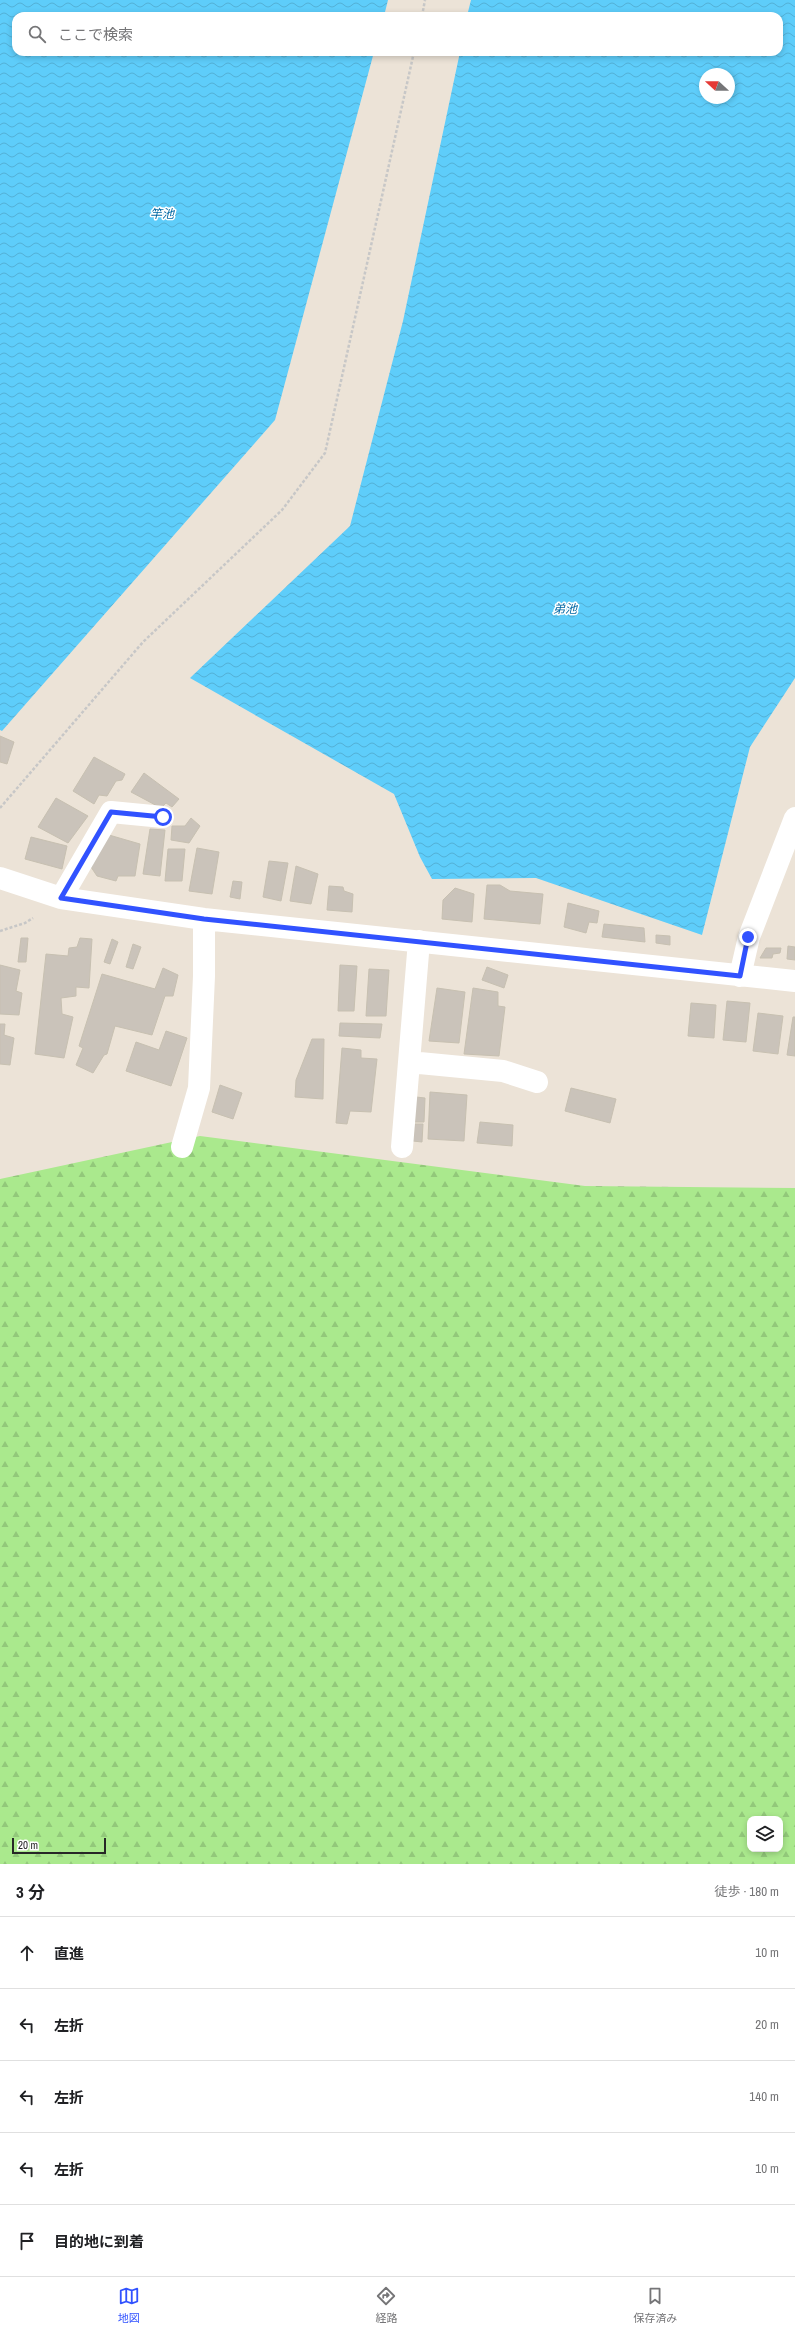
<!DOCTYPE html>
<html lang="ja">
<meta charset="utf-8">
<style>
:root{--surface:#fff;--page:#f2f2f2;--text:#202124;--muted:#757577;--line:#e0e0e0;--accent:#3152ff}
body{margin:0;font-family:"Archivo Narrow","Noto Sans JP",sans-serif;background:var(--page);color:var(--text)}
.controls{position:absolute;right:12px;bottom:12px;display:grid;overflow:hidden;border-radius:8px;box-shadow:0 2px 6px #0003}
.controls button{width:36px;height:36px;display:grid;place-items:center;padding:0;border:0;border-bottom:1px solid var(--line);background:var(--surface);color:var(--text);font:20px sans-serif}
.compass{position:absolute;left:699px;top:68px;width:36px;height:36px;border-radius:50%;background:var(--surface);box-shadow:0 2px 6px #0003;rotate:291deg}
.scale{position:absolute;left:12px;bottom:10px;width:94px;box-sizing:border-box;padding-left:4px;border:2px solid #272727;border-top:0;font-size:11px;line-height:14px;white-space:nowrap;color:#272727;-webkit-text-stroke:3px #fff;paint-order:stroke}
.stop{position:absolute;width:12px;height:12px;margin:-9px;border:3px solid #3152ff;border-radius:50%;background:#fff}
.stop.end{background:#3152ff;border-color:#fff;box-shadow:0 1px 4px #0008}
.list{margin:0;padding:0;list-style:none}
h2{display:flex;justify-content:space-between;align-items:center;height:52px;margin:0;padding:0 16px;font-size:17px}
h2 small{font-size:13px;font-weight:400;color:var(--muted)}
.list li{display:grid;grid-template-columns:26px 1fr auto;gap:12px;align-items:center;box-sizing:border-box;height:72px;padding:0 16px;border-top:1px solid var(--line)}
.list b{display:block;font-size:15px;white-space:nowrap}
.list em{font-size:13px;font-style:normal;color:var(--muted)}
.icon{flex:none;width:22px;height:22px;fill:none;stroke:currentColor;stroke-width:2;stroke-linecap:round;stroke-linejoin:round}
.map{position:relative;flex:none;width:795px;height:1864px;overflow:hidden}
.search{position:absolute;background:var(--surface);box-shadow:0 2px 6px #0003;left:12px;right:12px;top:12px;height:44px;display:flex;align-items:center;gap:10px;box-sizing:border-box;padding:0 14px;border-radius:12px;color:var(--muted);font-size:15px}
.sheet{height:412px;background:var(--surface)}
nav{display:flex;justify-content:space-around;align-items:center;box-sizing:border-box;height:56px;border-top:1px solid var(--line);background:var(--surface);font-size:11px;color:var(--muted)}
nav a{display:grid;justify-items:center;gap:2px}
nav .on{color:var(--accent)}
.map>svg:first-child{display:block}
</style>
<div class="map">
<svg width="795" height="1864" viewBox="0 0 795 1864">
<defs>
<pattern id="forest-firs" width="22" height="20" patternUnits="userSpaceOnUse"><rect width="22" height="20" fill="#aae98d"/><path d="M5 1l3.5 6h-7zM16 11l3.5 6h-7z" fill="#92c87a"/></pattern>
<pattern id="water-waves" width="16" height="10" patternUnits="userSpaceOnUse"><rect width="16" height="10" fill="#5ecdfa"/><path d="M0 5q4-4 8 0t8 0" fill="none" stroke="#52b0d6"/></pattern>
</defs>
<rect width="100%" height="100%" fill="#ece3d7"/>
<path fill="url(#forest-firs)" fill-rule="evenodd" d="M200 1136 585 1186 795 1188V1864H0V1179ZM750 1819H780V1849H750Z"/>
<path fill="url(#water-waves)" fill-rule="evenodd" d="M0 0H388L384 16H16V52H374L275 420 2 731 0 730Z
M471 0H795V678L750 747 702 935 536 878 432 879 420 857 394 794 190 678 350 526 403 321 460 52H779V16H467ZM705 74H729V98H705Z"/>
<path fill="#cac3ba" stroke="#c7c0b1" d="M0 736 14 742 7 764 0 762Z
M94 757 125 774 122 780 116 781 107 796 99 795 94 804 73 791Z
M144 773 179 799 172 807 166 803 161 808 131 792Z
M56 798 88 816 68 843 38 827Z
M191 818 200 826 189 843 171 840 172 826H185Z
M150 829 165 830 160 876 143 874Z
M109 835 140 844 135 876H118L116 881 97 876 91 867Z
M31 837 67 846 62 869 25 859Z
M197 848 219 852 212 894 189 891Z
M168 849H185L182 881H165Z
M269 861 288 863 281 901 263 897Z
M296 866 318 874 311 904 290 901Z
M233 881 242 882 240 899 230 897Z
M487 885H500L510 891 543 894 540 924 484 919Z
M329 886 343 887 344 891 353 894 352 912 327 910Z
M455 888 474 894 472 922 442 919 443 900Z
M568 903 599 911 597 923 589 922 586 933 564 927Z
M604 924 644 928 645 942 602 937Z
M656 935 670 936V945L656 943Z
M21 938H28L26 962H18Z
M80 938 92 939 89 988 76 987V996L61 998 62 1014 73 1017 64 1058 35 1054 46 954 68 956 69 948 77 947Z
M112 939 118 942 110 964 104 962Z
M133 944 141 947 133 969 126 967Z
M788 946 795 947V960L787 959Z
M766 948H781L780 953 773 954 772 958H760Z
M0 965 20 970 16 991 22 993 19 1015 0 1014Z
M340 965 357 966 354 1011H338Z
M487 967 508 975 504 988 482 980Z
M163 968 178 975 173 996H165L152 1035 115 1026 107 1054 104 1055 93 1073 76 1065 83 1048 79 1046 102 974 155 989Z
M369 969 389 970 386 1016H366Z
M437 988 465 992 459 1043 429 1041Z
M473 988 498 992V1006L505 1007 499 1056 464 1054Z
M727 1001 750 1003 746 1042 723 1040Z
M691 1003 716 1005 714 1038 688 1036Z
M758 1013 783 1016 778 1054 753 1051Z
M793 1017H795V1056L787 1055Z
M340 1023 382 1024 380 1038 339 1036Z
M0 1024H5L4 1035 14 1038 10 1065 0 1064Z
M166 1031 187 1038 171 1086 126 1071 136 1042 159 1050Z
M312 1039H324L323 1099 295 1097 296 1080Z
M342 1048 361 1050V1058L377 1059 371 1112 350 1111 347 1124 336 1123Z
M220 1085 242 1093 233 1119 212 1112Z
M571 1088 616 1099 610 1123 565 1111Z
M430 1092 467 1095 464 1141 428 1139Z
M416 1097 425 1098 424 1122H415Z
M480 1122 513 1125 512 1146 477 1143Z
M415 1124H423L422 1142 413 1141Z"/>
<g fill="none" stroke-linecap="round" stroke-linejoin="round">
<path stroke="#c7c7c7" stroke-width="2.5" stroke-dasharray="3 2" stroke-linecap="butt" d="M422 16 425 0
M0 808 143 642 282 510 325 453 414 52
M0 931 25 923 33 918"/>
<path stroke="#fff" stroke-width="22" d="M0 878 61 898 204 919 795 981
M61 898 111 812 163 817
M740 976 749 937 795 818
M409 1062 503 1071 537 1082
M182 1147 199 1088 204 976V919
M402 1147 419 941"/>
</g>
<g fill="none" stroke-linecap="round" stroke-linejoin="round">
<path stroke="#3152ff" stroke-width="5" d="M163 817 111 812 61 898 204 919 740 976 748 937"/>
</g>
<g text-anchor="middle" dominant-baseline="central" stroke-width="3" stroke-linejoin="round" paint-order="stroke">
<g font-size="12" font-style="italic" fill="#0067a3" stroke="#fff">
<text x="162" y="214">竿池</text>
<text x="565" y="609">弟池</text>
</g>
</g>
</svg>
<div class="controls">
<button><svg class="icon" aria-label="layers" viewBox="0 0 24 24"><path d="M12 4l9 5-9 5-9-5zM3 14l9 5 9-5"/></svg></button>
</div>
<svg class="compass" viewBox="-18 -18 36 36"><path d="M0-13l5 13h-10z" fill="#e53935"/><path d="M0 13l5-13h-10z" fill="#757577"/></svg>
<div class="scale">20 m</div>
<div class="stop" style="left:163px;top:817px"></div>
<div class="stop end" style="left:748px;top:937px"></div>
<div class="search"><svg class="icon" aria-label="search" viewBox="0 0 24 24"><circle cx="10" cy="10" r="6"/><path d="M15 15l6 6"/></svg>ここで検索</div>
</div>
<section class="sheet">
<h2>3 分<small>徒歩 · 180 m</small></h2>
<ul class="list">
<li><svg class="icon" aria-label="ahead" viewBox="0 0 24 24"><path d="M12 20V5M6 11l6-6 6 6"/></svg><div><b>直進</b></div><em>10 m</em></li>
<li><svg class="icon" aria-label="left" viewBox="0 0 24 24"><path d="M17 20v-9H6M10 6l-5 5 5 5"/></svg><div><b>左折</b></div><em>20 m</em></li>
<li><svg class="icon" aria-label="left" viewBox="0 0 24 24"><path d="M17 20v-9H6M10 6l-5 5 5 5"/></svg><div><b>左折</b></div><em>140 m</em></li>
<li><svg class="icon" aria-label="left" viewBox="0 0 24 24"><path d="M17 20v-9H6M10 6l-5 5 5 5"/></svg><div><b>左折</b></div><em>10 m</em></li>
<li><svg class="icon" aria-label="arrive" viewBox="0 0 24 24"><path d="M6 21V4h12l-3 4 3 4H6"/></svg><div><b>目的地に到着</b></div></li>
</ul>
</section>
<nav>
<a class="on"><svg class="icon" aria-label="map" viewBox="0 0 24 24"><path d="M3 6l6-2 6 2 6-2v14l-6 2-6-2-6 2zM9 4v14M15 6v14"/></svg>地図</a>
<a><svg class="icon" aria-label="directions" viewBox="0 0 24 24"><path d="M12 3l9 9-9 9-9-9zM9 14v-3h6M13 9l2 2-2 2"/></svg>経路</a>
<a><svg class="icon" aria-label="saved" viewBox="0 0 24 24"><path d="M7 4h10v16l-5-4-5 4z"/></svg>保存済み</a>
</nav>
